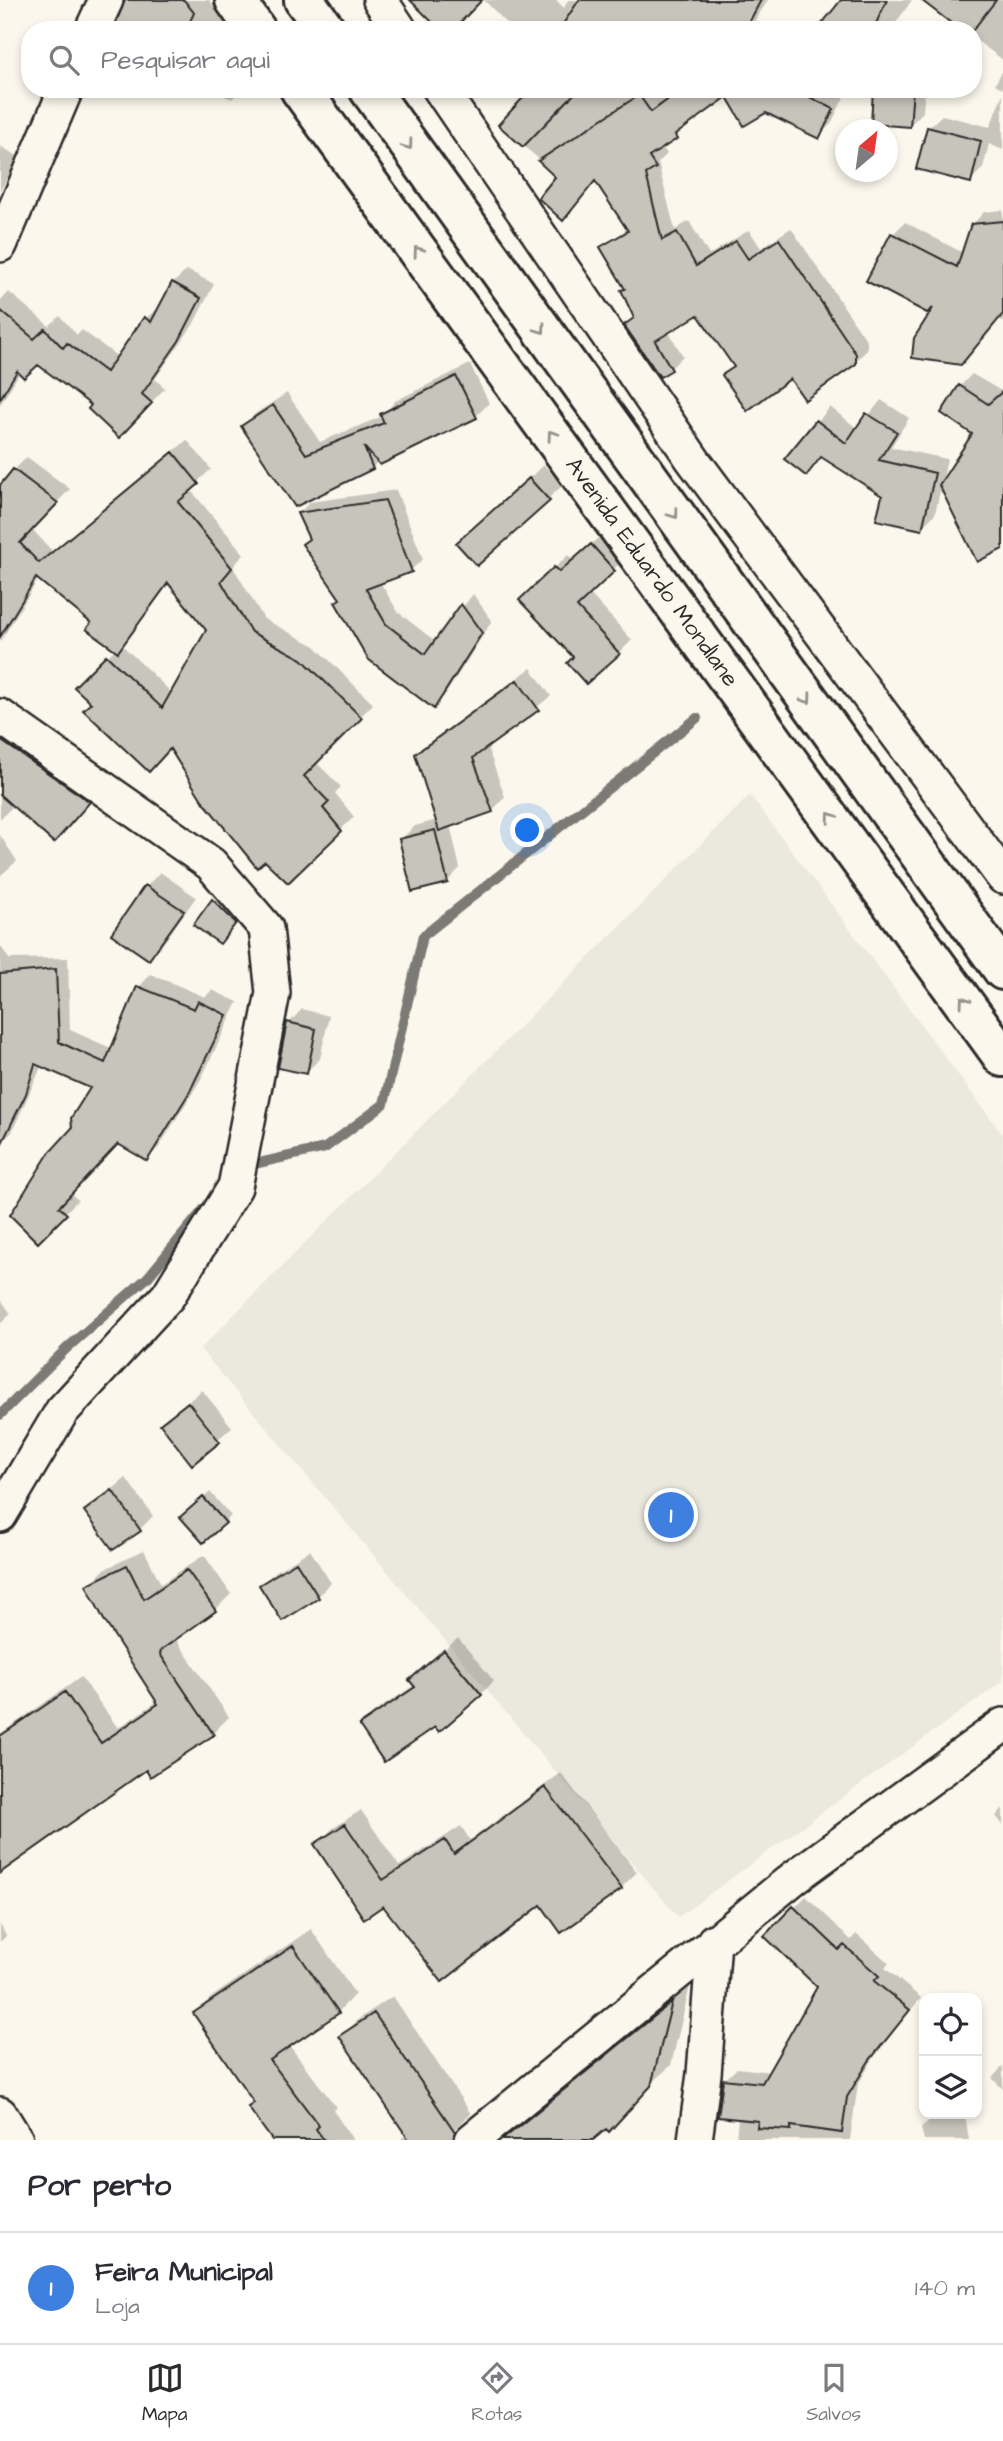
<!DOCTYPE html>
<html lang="pt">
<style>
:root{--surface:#fff;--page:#f7f7f7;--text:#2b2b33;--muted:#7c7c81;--line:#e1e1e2;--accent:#2b2b2b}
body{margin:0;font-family:"Architects Daughter",sans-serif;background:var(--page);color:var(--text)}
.controls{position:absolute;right:21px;bottom:21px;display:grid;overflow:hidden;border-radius:14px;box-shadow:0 4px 10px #0003}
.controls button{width:63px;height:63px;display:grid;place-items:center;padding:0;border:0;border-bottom:2px solid var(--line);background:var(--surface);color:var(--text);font:35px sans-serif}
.compass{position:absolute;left:835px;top:119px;width:63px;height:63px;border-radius:50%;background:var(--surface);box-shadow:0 4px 10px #0003;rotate:29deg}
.you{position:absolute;left:528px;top:831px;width:24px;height:24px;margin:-18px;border:5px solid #fff;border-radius:50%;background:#1a73e8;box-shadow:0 0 0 10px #1a73e833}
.badge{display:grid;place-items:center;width:46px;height:46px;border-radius:50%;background:var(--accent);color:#fff;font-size:23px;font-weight:700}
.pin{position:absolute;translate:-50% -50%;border:4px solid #fff;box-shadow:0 2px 7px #0006}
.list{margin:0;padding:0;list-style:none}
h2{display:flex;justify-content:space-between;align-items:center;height:91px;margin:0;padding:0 28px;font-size:30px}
h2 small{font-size:23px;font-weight:400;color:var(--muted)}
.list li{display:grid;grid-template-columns:46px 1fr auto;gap:21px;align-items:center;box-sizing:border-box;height:112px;padding:0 28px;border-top:2px solid var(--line)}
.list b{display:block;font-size:26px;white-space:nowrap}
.list p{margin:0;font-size:23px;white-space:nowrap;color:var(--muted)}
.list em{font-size:23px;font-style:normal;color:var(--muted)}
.icon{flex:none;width:38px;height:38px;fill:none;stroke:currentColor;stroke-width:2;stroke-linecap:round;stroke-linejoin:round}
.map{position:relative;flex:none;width:1003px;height:2140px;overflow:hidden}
.search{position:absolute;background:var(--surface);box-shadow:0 4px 10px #0003;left:21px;right:21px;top:21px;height:77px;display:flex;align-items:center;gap:18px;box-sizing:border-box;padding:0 24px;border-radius:28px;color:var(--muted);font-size:26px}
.sheet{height:203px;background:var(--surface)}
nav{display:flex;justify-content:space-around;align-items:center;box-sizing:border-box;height:98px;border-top:2px solid var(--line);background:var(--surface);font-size:19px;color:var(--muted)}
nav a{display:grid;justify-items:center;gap:4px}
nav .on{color:var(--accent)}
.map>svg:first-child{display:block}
</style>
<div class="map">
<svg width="1003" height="2140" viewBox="0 0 1003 2140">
<rect width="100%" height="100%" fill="#fbf7ec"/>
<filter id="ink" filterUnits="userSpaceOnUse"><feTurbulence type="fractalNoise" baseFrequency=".0143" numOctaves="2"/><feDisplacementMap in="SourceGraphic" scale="14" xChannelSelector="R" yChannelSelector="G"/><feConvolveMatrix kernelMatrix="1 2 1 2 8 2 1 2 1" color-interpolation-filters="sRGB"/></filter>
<g filter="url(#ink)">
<path fill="#ebe8de" d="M750 795 1003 1135V1681L678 1917 200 1349Z"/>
<path fill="#0003" fill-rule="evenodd" d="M125 0H209L233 30H115L125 8Z
M484 0H556L564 8 568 0H768L749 30H513Z
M861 0H912L891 30H820Z
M924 0H1003V60L973 38V30H963Z
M1003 70V89L995 84Z
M208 89H241L232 99Z
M522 89H627L634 96 645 89H717L688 125 662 146 667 154 658 163 675 230 689 221 709 255 749 230 761 248 791 228 867 341V350L855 362 790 377 724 376 735 365 698 313 668 331 683 356 671 368 626 325 635 316 624 290 626 288 602 247 628 228 596 180 563 219 540 198 558 176 500 125 528 95Z
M799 89H848L831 124 818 137Z
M874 89H925L923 112 910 125Z
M1003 93V150L989 144 983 168 970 181 928 128 942 115 990 127Z
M0 146 19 157 0 191Z
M1003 210V322L999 319 961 363 939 302 868 280 893 234 905 222 963 253 972 225 984 212Z
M187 270 214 284 193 325 155 379 165 388 133 422 94 405 38 363 20 372 0 405V302L9 292 49 326 60 316 77 335 82 330 118 357 146 318 161 306 173 283Z
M470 364 489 403 476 416 378 461 372 468 296 505 243 426 256 413 287 393 320 442 383 416 395 401Z
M972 374 1003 392V547L941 486 935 514 921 528 884 496 823 456 806 474 786 459 830 407 858 429 881 400 909 418 891 447 947 459 942 483 974 433 960 386Z
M187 440 211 469 190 489 244 554 233 567 264 619 315 646 373 704 316 762 341 787 335 793 354 817 288 880 171 747 93 703 77 687 116 648 93 622 39 578 0 642V488L14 470 27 457 70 489 32 529 53 552ZM170 583 208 630 172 693 122 645Z
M544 465 562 486 477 563 471 530Z
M396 490 423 559 411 570 380 582 398 612 436 642 473 594 492 621 445 695 434 706 341 598 299 513 310 502Z
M605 532 627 556 589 593 632 640 619 653 521 600 568 555 573 560Z
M531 668 551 696 487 746 505 797 492 811 450 825 460 868 447 882 401 839 415 826 437 820 417 755 431 741Z
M18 730 102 788 68 827 14 805 0 819V750Z
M0 835 17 861 0 876Z
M160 872 196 897 162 945 149 958 113 933 147 886Z
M227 886 248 908 220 942 196 924Z
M0 945 9 959 68 958 70 1030 113 1049 139 987 151 974 205 997 212 990 238 1002 201 1079 159 1147 147 1159 119 1142 70 1193 78 1200 38 1240 74 1129 93 1087 42 1065 12 1132 0 1144Z
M302 1009 329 1016 320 1059 306 1072 289 1023Z
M0 1298 11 1314 0 1324Z
M202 1390 232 1427 192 1462 162 1424Z
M126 1478 153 1516 140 1529 86 1511Z
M210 1492 231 1516 225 1522 189 1511Z
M144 1550 161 1584 204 1555 231 1594 215 1610 175 1638 229 1717 213 1733 146 1768 0 1871V1734L81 1677 118 1728 158 1701 88 1586 105 1569Z
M310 1550 331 1583 318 1596 283 1619 261 1586 275 1572Z
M458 1638 494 1681 481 1694 436 1725 361 1726 374 1712 415 1685 411 1680Z
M561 1773 637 1872 621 1888 562 1931 541 1903 383 1904 317 1844 332 1829 361 1810 399 1866 461 1826 470 1840Z
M1003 1808V1825L996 1816Z
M806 1896 851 1940 856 1934 889 1963 885 1968 921 1998 880 2047 858 2084 850 2140H736L738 2117 725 2080 737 2068 771 2072 819 1986 767 1936Z
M0 1924 6 1936 0 1942Z
M311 1929 355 1994 338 2012 289 2045 336 2107 333 2110 353 2140H275L256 2102 195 2013 213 1996Z
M690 1986 671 2065 590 2140H496L503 2138 537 2113Z
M393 1996 471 2114 443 2140H400L407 2134 342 2036 360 2018Z
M1003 2066V2089L992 2078Z
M965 2114 969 2140H924L921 2128 933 2117Z"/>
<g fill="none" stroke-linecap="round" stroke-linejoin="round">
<path stroke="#7b7a75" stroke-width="10" d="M245 1166 325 1148 384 1104 423 936 697 718
M0 1415 67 1348 148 1277 204 1209"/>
</g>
<path fill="#c7c4bc" stroke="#2b2b2b" stroke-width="2" d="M125 0H184L194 13 186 30H113Z
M410 0H482L453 30H440Z
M579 0H761L745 30H559Z
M841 0H887L873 30H817Z
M921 0H996L973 30H960Z
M531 89H579L523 147 498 125Z
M682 89H808L801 93 834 109 819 139 766 113 744 126 727 97 675 135 677 139 649 157 656 168 646 174 662 240 677 232 696 266 736 241 748 259 779 239 856 354V364L805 400 790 379 747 411 722 375 734 367 698 315 655 341 672 370 660 377 624 325 634 318 621 290 625 289 600 247 628 231 595 181 563 221 538 198 555 177 538 161 639 95 651 112Z
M873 89H913L910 127 871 124Z
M927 127 981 141 971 183 916 169Z
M1003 221V314L961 365 912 358 914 338 933 308 927 313 866 281 891 233 957 267 971 224Z
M172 282 201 298 179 341 142 394 152 403 119 438 88 409 91 405 38 365 24 378 17 371 0 399V310L34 339 45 329 63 348 67 343 106 372 144 317 151 322Z
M456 376 477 418 380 465 364 447 373 469 295 507 241 426 273 405 306 454 384 423 380 414Z
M959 385 988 404 1003 391V549L977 562 939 485 972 434 941 413Z
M866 413 897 432 879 460 935 473 922 530 876 520 882 496 821 457 806 476 784 459 816 420 846 443Z
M173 452 199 484 178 502 232 568 221 581 251 632 302 659 362 718 304 776 329 802 323 808 342 831 288 883 265 861 257 868 202 800 170 749 149 772 83 710 91 703 74 687 106 655 162 708 206 630 168 583 118 652 86 629 91 623 36 578 0 637V485L13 469 58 503 20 543 39 563Z
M529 478 550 501 477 566 456 543Z
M385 500 412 572 366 589 386 624 425 654 461 604 482 633 434 709 368 659 335 602 340 599 302 544 309 539 297 513Z
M591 544 615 571 577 607 620 654 586 684 567 663 573 657 519 600 554 567 559 572Z
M517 680 539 710 473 758 493 812 439 831 415 754Z
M0 740 90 802 54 843 0 795Z
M435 830 448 883 412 892 399 839Z
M145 885 184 911 149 960 111 934Z
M212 899 236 923 220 944 193 925Z
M56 969 59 1042 105 1063 137 986 194 1009 198 1001 227 1015 189 1093 147 1161 118 1144 59 1207 67 1214 38 1243 10 1215 49 1153 72 1128 71 1118 90 1088 35 1064 26 1094 0 1147V974Z
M287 1022 316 1029 307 1074 278 1068Z
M188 1402 220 1442 192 1465 160 1424Z
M112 1490 141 1531 113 1550 84 1511Z
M203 1497 226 1523 203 1543 180 1517Z
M296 1562 319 1598 282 1621 259 1585Z
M127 1565 144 1599 187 1570 216 1611 161 1650 160 1654 214 1735 150 1777 146 1770 0 1873V1736L65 1692 101 1743 158 1704 104 1620 86 1585Z
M444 1650 482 1695 439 1732 435 1727 384 1762 359 1725 415 1687 409 1680Z
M545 1787 622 1889 561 1933 541 1905 442 1982 383 1906 364 1919 314 1844 345 1824 383 1880 445 1840 454 1854Z
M793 1906 839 1950 844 1945 879 1976 874 1981 910 2010 869 2061 847 2097 842 2133 791 2126V2130L757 2128 758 2121 718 2117 723 2079 762 2083 817 1987 764 1936Z
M293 1946 339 2013 270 2060 319 2126 316 2129 324 2140H272L248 2107 254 2103 193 2013Z
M672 2002 651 2086 609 2132 606 2129 593 2140H502Z
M374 2013 455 2132 453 2140H409L339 2036Z"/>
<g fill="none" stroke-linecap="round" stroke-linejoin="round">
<g stroke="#2b2b2b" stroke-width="38">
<path id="street" d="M380 0 400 30
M92 30 106 0
M440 89 693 460 1003 877
M0 245 66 89
M0 716 211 864 266 928 273 993 235 1187 168 1296 62 1411 0 1515
M0 2114 16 2140
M472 2140 795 1877 1003 1725
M695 2140 704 2074 714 1941"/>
</g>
<g stroke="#2b2b2b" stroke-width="44">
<path id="secondary" d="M235 0 256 30
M304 0 326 30
M300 89 1003 1057
M369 89 1003 970"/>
</g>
<use href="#street" stroke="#fbf7ec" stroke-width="33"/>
<use href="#secondary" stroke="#fbf7ec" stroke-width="38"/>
</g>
<defs><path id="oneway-chevron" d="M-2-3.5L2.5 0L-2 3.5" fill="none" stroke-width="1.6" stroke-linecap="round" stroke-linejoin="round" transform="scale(1.75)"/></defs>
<g stroke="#93918c">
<use href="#oneway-chevron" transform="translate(408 145) rotate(54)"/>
<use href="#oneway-chevron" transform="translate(418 251) rotate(-126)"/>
<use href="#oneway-chevron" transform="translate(541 329) rotate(54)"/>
<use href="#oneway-chevron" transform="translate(552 435) rotate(-126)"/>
<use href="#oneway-chevron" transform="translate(674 514) rotate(54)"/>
<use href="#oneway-chevron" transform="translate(807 699) rotate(54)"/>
<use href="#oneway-chevron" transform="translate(831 817) rotate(-126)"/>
<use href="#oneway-chevron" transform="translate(964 1001) rotate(-125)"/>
</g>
</g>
<g text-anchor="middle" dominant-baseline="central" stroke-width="7" stroke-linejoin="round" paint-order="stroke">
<g font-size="23" fill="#2b2b2b" stroke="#fbf7ec">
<text transform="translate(652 572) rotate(54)">Avenida Eduardo Mondlane</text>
</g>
</g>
</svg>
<div class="controls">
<button><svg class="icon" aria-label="locate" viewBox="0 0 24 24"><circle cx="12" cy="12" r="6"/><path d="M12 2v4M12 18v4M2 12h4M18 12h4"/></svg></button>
<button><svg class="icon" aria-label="layers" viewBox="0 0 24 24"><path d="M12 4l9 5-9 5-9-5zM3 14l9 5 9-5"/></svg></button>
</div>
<svg class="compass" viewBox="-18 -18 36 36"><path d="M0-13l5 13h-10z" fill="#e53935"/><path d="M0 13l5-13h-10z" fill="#7c7c81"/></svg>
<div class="you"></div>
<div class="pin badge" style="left:671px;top:1515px;background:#3f7fe0">1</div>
<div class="search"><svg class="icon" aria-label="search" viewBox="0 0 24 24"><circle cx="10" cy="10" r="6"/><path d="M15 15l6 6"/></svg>Pesquisar aqui</div>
</div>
<section class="sheet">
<h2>Por perto<small></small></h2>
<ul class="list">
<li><span class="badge" style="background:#3f7fe0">1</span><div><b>Feira Municipal</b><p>Loja</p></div><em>140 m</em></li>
</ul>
</section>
<nav>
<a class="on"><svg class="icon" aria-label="map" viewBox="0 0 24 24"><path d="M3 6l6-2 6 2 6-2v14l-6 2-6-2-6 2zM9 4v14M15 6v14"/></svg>Mapa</a>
<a><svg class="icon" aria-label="directions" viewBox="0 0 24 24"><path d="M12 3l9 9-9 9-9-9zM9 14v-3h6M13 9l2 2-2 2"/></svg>Rotas</a>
<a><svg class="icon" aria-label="saved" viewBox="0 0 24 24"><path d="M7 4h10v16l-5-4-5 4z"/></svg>Salvos</a>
</nav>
